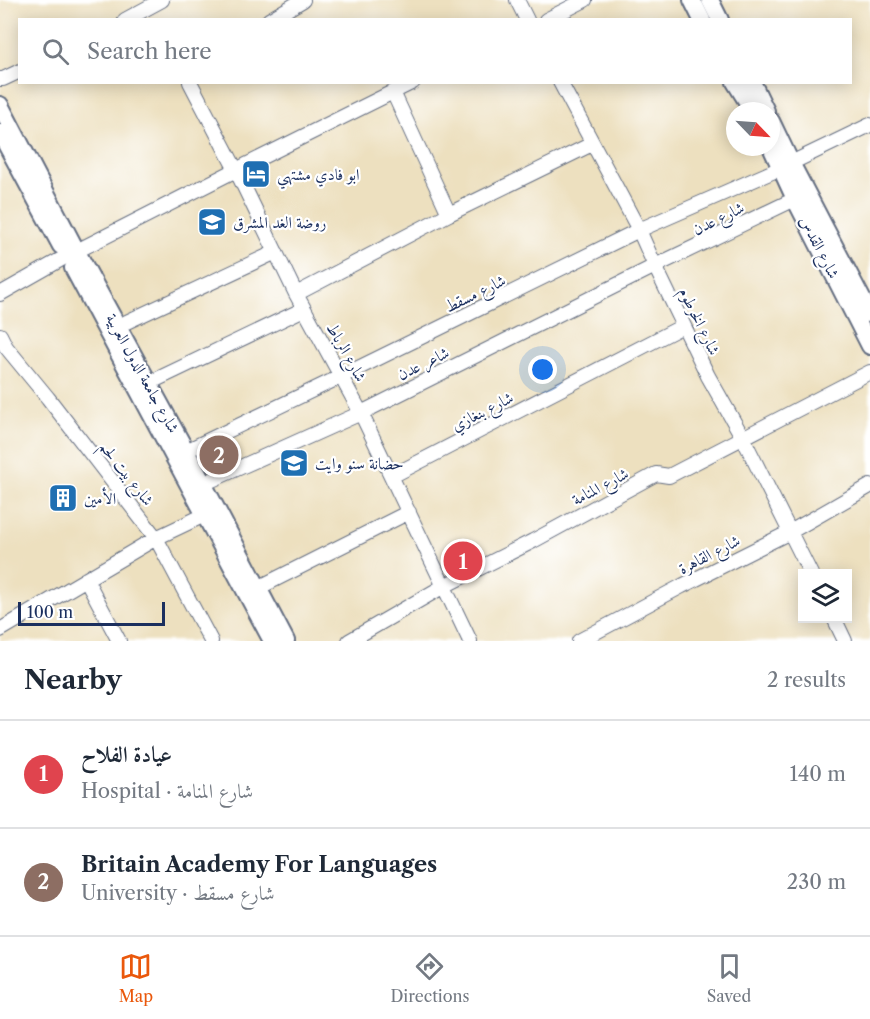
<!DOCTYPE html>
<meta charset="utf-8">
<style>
:root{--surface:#fff;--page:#f6f6f7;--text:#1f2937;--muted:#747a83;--line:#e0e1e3;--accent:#ea580c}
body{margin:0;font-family:"Libre Caslon Text",Amiri,serif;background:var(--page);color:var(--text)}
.controls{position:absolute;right:18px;bottom:18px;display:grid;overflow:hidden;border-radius:0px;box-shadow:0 3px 15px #0003}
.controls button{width:54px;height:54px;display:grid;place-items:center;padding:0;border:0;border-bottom:2px solid var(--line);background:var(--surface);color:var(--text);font:30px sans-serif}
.compass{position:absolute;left:726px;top:102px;width:54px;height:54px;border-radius:50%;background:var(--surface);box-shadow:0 3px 15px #0003;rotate:115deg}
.scale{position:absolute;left:18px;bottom:15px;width:147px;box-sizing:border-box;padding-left:6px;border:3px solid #1b2f5e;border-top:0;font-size:16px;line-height:21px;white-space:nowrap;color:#1b2f5e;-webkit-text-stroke:4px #fff;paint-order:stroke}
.you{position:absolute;left:543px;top:370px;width:21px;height:21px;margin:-15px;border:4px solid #fff;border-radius:50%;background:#1a73e8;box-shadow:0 0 0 9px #1a73e833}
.badge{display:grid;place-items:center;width:39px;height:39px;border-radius:50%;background:var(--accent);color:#fff;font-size:20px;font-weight:700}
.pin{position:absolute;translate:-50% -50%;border:3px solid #fff;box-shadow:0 2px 6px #0006}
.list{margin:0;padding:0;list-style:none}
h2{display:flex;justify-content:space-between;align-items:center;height:78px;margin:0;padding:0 24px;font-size:26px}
h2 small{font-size:20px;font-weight:400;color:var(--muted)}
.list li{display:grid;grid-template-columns:39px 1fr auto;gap:18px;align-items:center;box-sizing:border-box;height:108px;padding:0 24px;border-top:2px solid var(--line)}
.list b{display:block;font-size:22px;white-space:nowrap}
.list p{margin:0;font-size:20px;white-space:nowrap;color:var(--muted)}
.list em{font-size:20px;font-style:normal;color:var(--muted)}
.icon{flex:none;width:33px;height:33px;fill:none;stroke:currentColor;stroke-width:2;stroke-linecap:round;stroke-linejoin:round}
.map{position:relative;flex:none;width:870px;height:641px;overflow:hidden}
.search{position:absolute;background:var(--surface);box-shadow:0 3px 15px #0003;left:18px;right:18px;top:18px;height:66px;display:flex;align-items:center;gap:15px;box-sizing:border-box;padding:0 21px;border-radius:0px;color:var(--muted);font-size:22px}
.sheet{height:294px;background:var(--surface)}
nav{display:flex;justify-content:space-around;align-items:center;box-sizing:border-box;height:84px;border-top:2px solid var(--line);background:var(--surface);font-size:16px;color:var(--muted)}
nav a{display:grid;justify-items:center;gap:3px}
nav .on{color:var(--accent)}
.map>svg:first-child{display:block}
</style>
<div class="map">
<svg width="870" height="641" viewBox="0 0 870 641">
<rect width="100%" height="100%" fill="#fff"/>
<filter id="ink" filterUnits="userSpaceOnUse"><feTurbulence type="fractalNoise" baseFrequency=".0167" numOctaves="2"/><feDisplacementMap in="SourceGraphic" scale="12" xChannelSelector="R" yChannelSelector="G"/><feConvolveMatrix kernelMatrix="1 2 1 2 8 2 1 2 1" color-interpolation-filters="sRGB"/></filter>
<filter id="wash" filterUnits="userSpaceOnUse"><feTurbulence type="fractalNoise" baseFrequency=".008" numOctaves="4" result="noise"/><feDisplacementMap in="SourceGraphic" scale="24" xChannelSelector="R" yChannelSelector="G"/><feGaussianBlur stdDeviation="1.35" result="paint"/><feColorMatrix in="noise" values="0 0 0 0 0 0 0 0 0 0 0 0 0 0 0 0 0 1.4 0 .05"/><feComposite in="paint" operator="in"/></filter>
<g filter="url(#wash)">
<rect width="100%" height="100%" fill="#ede0bf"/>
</g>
<g filter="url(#ink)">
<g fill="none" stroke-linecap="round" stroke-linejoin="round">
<g stroke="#646d80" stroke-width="16">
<path id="minor" d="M517 0 527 20
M125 20 162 0
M269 20 303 0
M546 20 585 0
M0 79H3L20 71
M190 82 236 170 296 294 361 413 470 641
M560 82 639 230 655 266 708 376 743 438 811 574
M393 92 449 214
M791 163 870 125
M0 294 67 256 236 170 413 82
M296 294 449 214 592 144
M118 326 276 252
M0 335 6 347 48 398 156 538 211 641
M149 383 304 309
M186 451 342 376 639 230 781 168
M392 476 683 326
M203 484 361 413 655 266 795 199
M86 579 119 641
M258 588 409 512
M834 618 845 641
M0 630 156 538 213 511
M349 641 444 586 533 541 656 474 669 476 870 372
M579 641 682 586 790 532 870 486"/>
</g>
<g stroke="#646d80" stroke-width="20">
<path id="major" d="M692 0 702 20
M710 0 720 20
M735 82 753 111
M752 82 766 111
M0 105 77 252 186 451 286 641
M771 121 791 163 870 314
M0 133 61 246
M771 147 795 199 870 346
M73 268 272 641"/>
</g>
<use href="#minor" stroke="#fff" stroke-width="14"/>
<use href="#major" stroke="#fff" stroke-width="16"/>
</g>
</g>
<defs>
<g id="hotel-square" transform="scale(1.5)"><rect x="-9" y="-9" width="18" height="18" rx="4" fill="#1f6fb2" stroke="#fff"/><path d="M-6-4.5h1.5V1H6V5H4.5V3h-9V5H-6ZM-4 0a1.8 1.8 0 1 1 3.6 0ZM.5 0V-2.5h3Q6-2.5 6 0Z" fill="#fff"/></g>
<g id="school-square" transform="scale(1.5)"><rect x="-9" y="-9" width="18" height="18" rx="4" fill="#1f6fb2" stroke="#fff"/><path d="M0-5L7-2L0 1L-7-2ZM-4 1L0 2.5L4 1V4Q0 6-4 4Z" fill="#fff"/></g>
<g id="building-square" transform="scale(1.5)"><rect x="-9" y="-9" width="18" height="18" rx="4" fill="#1f6fb2" stroke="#fff"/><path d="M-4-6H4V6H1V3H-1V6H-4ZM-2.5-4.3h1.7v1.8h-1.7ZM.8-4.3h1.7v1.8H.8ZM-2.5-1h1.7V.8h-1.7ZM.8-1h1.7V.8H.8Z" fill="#fff"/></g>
</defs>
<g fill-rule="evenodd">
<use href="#hotel-square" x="256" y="174"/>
<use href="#school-square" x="212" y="222"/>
<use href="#school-square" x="294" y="463"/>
<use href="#building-square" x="63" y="498"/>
</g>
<g text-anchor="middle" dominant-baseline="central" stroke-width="4.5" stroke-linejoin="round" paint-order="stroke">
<g font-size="16" fill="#1b2f5e" stroke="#fff" text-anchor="start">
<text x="277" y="174">ابو فادي مشتهي</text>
<text x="233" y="222">روضة الغد المشرق</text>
<text x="315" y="463">حضانة سنو وايت</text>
<text x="84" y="498">الأمين</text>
</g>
<g font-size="16" fill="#1b2f5e" stroke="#fff">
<text transform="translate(718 218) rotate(-26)">شارع عدن</text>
<text transform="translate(820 247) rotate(63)">شارع القدس</text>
<text transform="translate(475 293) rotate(-26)">شارع مسقط</text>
<text transform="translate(700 321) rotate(64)">شارع الخرطوم</text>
<text transform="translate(347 352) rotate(61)">شارع الرباط</text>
<text transform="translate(423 363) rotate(-26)">شاعر عدن</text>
<text transform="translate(143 373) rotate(61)">شارع جامعة الدول العربية</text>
<text transform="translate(482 411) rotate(-27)">شارع بنغازي</text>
<text transform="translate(127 473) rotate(52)">شارع بيت لحم</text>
<text transform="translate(600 486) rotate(-28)">شارع المنامة</text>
<text transform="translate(709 554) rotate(-27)">شارع القاهرة</text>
</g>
</g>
</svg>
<div class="controls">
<button><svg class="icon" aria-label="layers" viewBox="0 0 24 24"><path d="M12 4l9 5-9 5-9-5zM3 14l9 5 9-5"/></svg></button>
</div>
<svg class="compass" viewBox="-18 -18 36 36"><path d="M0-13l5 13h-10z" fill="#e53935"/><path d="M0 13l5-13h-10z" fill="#747a83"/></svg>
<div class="scale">100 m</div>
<div class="you"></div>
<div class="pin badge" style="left:463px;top:561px;background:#e0444e">1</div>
<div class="pin badge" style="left:219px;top:455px;background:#8d6e63">2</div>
<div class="search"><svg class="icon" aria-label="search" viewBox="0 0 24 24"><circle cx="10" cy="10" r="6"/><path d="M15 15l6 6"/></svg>Search here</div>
</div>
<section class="sheet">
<h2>Nearby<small>2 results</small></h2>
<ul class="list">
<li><span class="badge" style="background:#e0444e">1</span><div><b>عيادة الفلاح</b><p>Hospital · شارع المنامة</p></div><em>140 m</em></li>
<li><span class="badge" style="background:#8d6e63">2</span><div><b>Britain Academy For Languages</b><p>University · شارع مسقط</p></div><em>230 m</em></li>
</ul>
</section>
<nav>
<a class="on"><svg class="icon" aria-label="map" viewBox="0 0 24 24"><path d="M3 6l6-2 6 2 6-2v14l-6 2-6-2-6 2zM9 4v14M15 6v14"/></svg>Map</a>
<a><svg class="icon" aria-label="directions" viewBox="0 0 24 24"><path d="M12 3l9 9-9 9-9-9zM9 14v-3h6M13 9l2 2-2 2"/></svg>Directions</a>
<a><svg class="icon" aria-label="saved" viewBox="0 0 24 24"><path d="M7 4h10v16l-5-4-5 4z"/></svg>Saved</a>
</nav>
